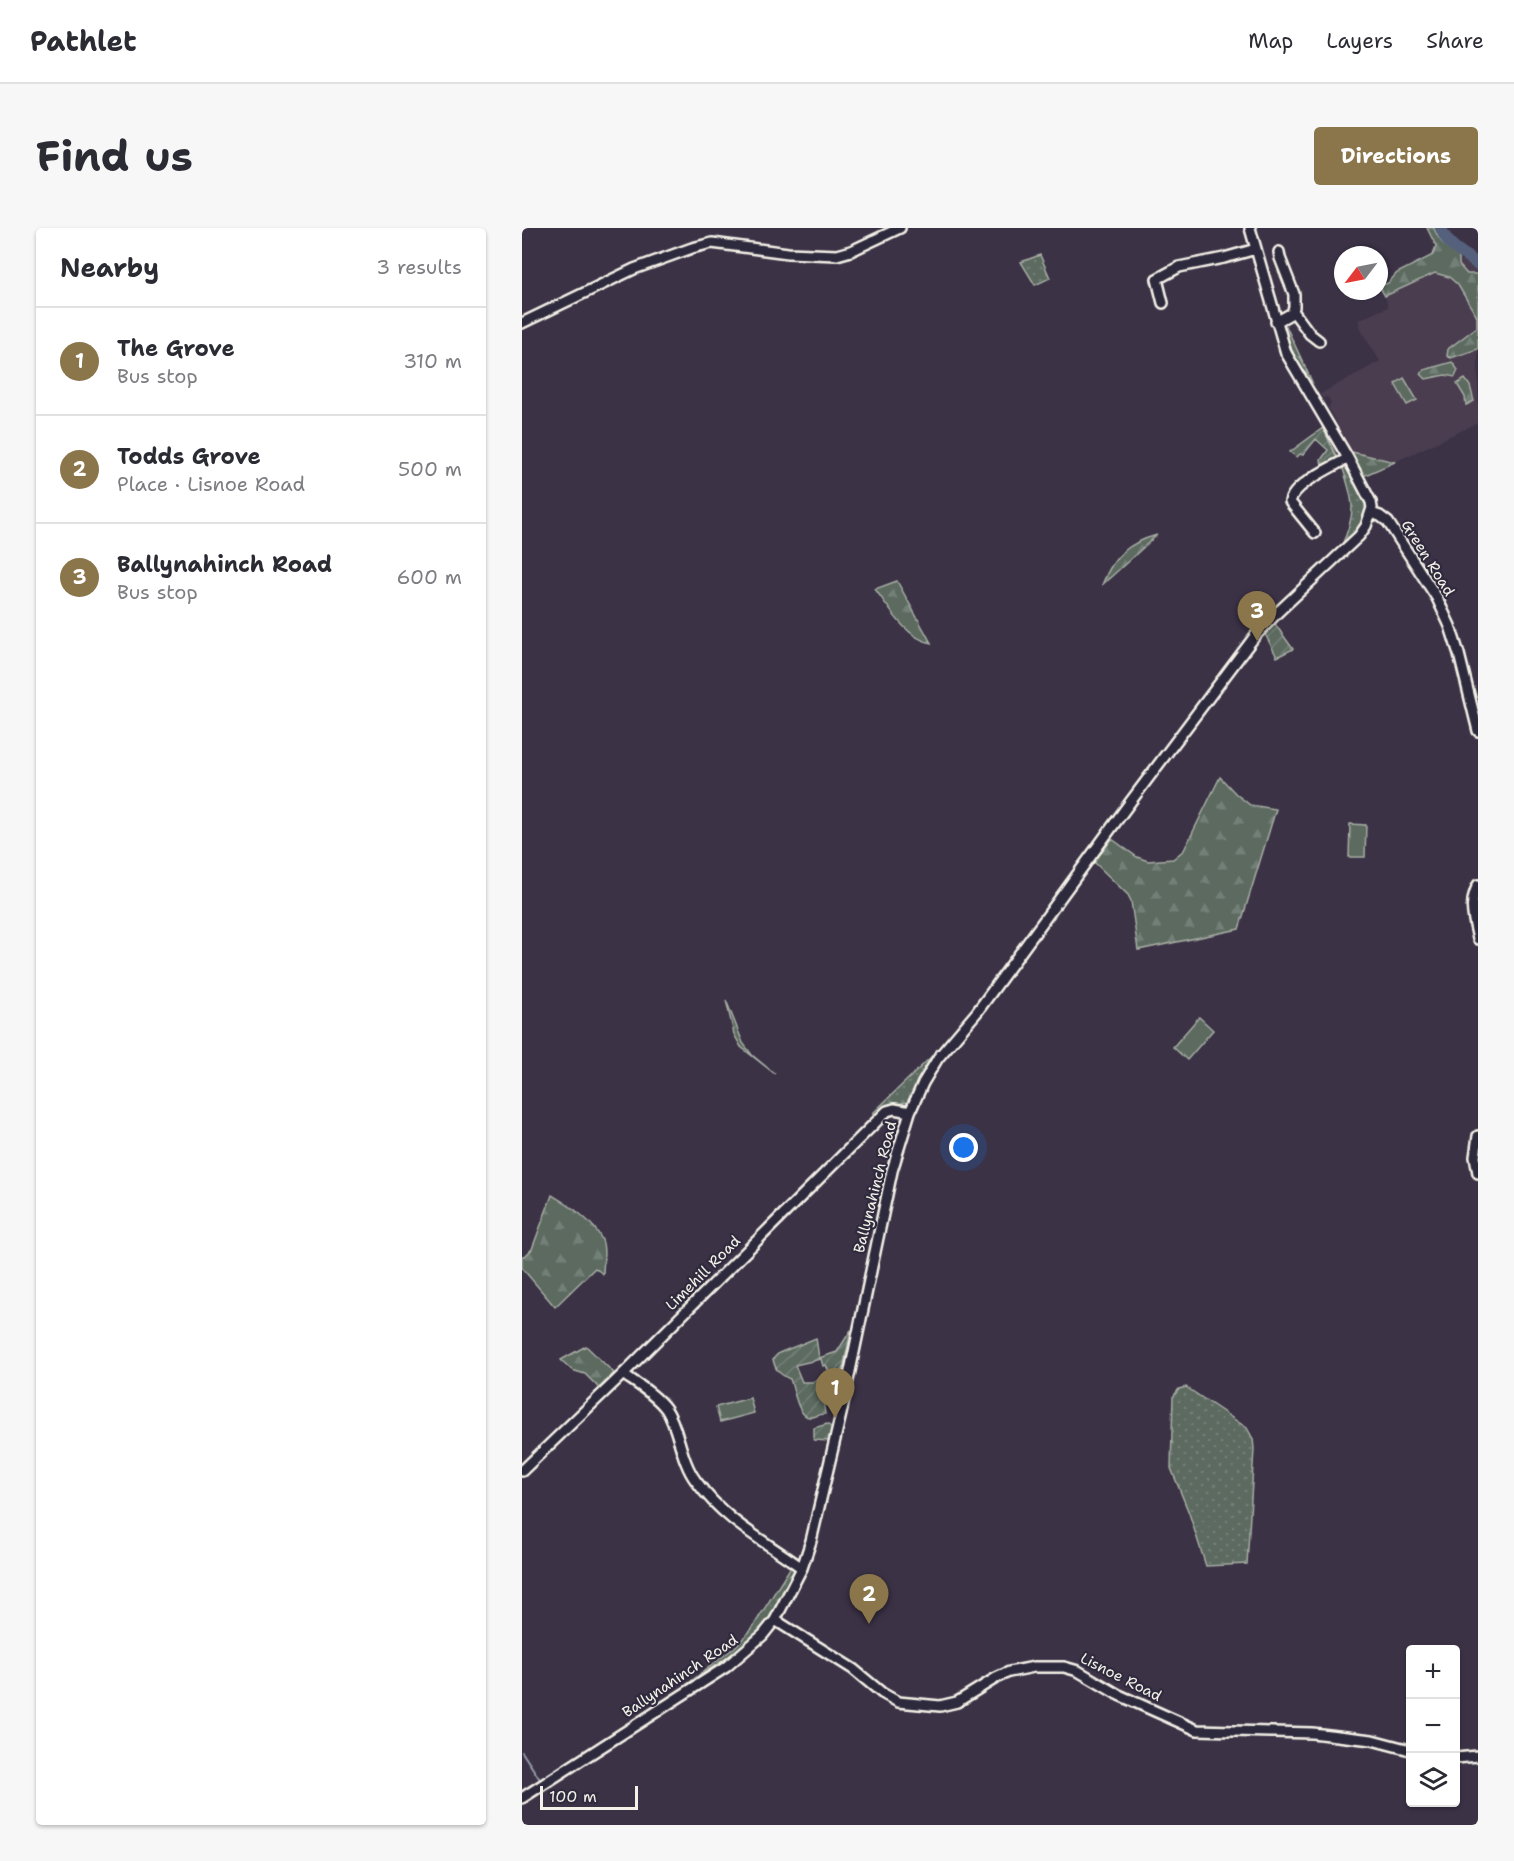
<!DOCTYPE html>
<meta charset="utf-8">
<style>
:root{--surface:#fff;--page:#f7f7f7;--text:#2b2b33;--muted:#7c7c81;--line:#e1e1e2;--accent:#8a764a}
body{margin:0;font-family:"Shantell Sans",sans-serif;background:var(--page);color:var(--text)}
.controls{position:absolute;right:18px;bottom:18px;display:grid;overflow:hidden;border-radius:6px;box-shadow:0 2px 4px #0004}
.controls button{width:54px;height:54px;display:grid;place-items:center;padding:0;border:0;border-bottom:2px solid var(--line);background:var(--surface);color:var(--text);font:30px sans-serif}
.compass{position:absolute;left:812px;top:18px;width:54px;height:54px;border-radius:50%;background:var(--surface);box-shadow:0 2px 4px #0004;rotate:238deg}
.scale{position:absolute;left:18px;bottom:15px;width:98px;box-sizing:border-box;padding-left:6px;border:3px solid #f4f1e8;border-top:0;font-size:16px;line-height:21px;white-space:nowrap;color:#f4f1e8;-webkit-text-stroke:4px #2f2a3d;paint-order:stroke}
.you{position:absolute;left:442px;top:920px;width:21px;height:21px;margin:-15px;border:4px solid #fff;border-radius:50%;background:#1a73e8;box-shadow:0 0 0 9px #1a73e833}
.badge{display:grid;place-items:center;width:39px;height:39px;border-radius:50%;background:var(--accent);color:#fff;font-size:20px;font-weight:700}
.pin{position:absolute;translate:-50% -50px;filter:drop-shadow(0 2px 3px #0008)}
.pin::after{content:'';position:absolute;top:32px;width:21px;height:18px;background:inherit;clip-path:polygon(0 0,100% 0,50% 100%)}
.list{margin:0;padding:0;list-style:none}
h2{display:flex;justify-content:space-between;align-items:center;height:78px;margin:0;padding:0 24px;font-size:26px}
h2 small{font-size:20px;font-weight:400;color:var(--muted)}
.list li{display:grid;grid-template-columns:39px 1fr auto;gap:18px;align-items:center;box-sizing:border-box;height:108px;padding:0 24px;border-top:2px solid var(--line)}
.list b{display:block;font-size:22px;white-space:nowrap}
.list p{margin:0;font-size:20px;white-space:nowrap;color:var(--muted)}
.list em{font-size:20px;font-style:normal;color:var(--muted)}
.icon{flex:none;width:33px;height:33px;fill:none;stroke:currentColor;stroke-width:2;stroke-linecap:round;stroke-linejoin:round}
.map{position:relative;flex:none;width:956px;height:1597px;overflow:hidden;border-radius:6px}
header{display:flex;align-items:center;gap:36px;box-sizing:border-box;height:84px;padding:0 30px;background:var(--surface);border-bottom:2px solid var(--line)}
header strong{font-size:28px}
nav{display:flex;gap:33px;margin-inline-start:auto;font-size:21px}
.intro{display:flex;align-items:center;justify-content:space-between;box-sizing:border-box;height:144px;padding:0 36px}
h1{margin:0;font-size:42px}
.button{padding:15px 27px;border-radius:6px;background:var(--accent);color:#fff;font-size:21px;font-weight:700}
main{display:flex;gap:36px;padding:0 36px}
aside{flex:1;background:var(--surface);border-radius:6px;box-shadow:0 2px 4px #0004}
.map>svg:first-child{display:block}
</style>
<header>
<strong>Pathlet</strong>
<nav><a>Map</a><a>Layers</a><a>Share</a></nav>
</header>
<div class="intro"><h1>Find us</h1><a class="button">Directions</a></div>
<main>
<aside>
<h2>Nearby<small>3 results</small></h2>
<ul class="list">
<li><span class="badge">1</span><div><b>The Grove</b><p>Bus stop</p></div><em>310 m</em></li>
<li><span class="badge">2</span><div><b>Todds Grove</b><p>Place · Lisnoe Road</p></div><em>500 m</em></li>
<li><span class="badge">3</span><div><b>Ballynahinch Road</b><p>Bus stop</p></div><em>600 m</em></li>
</ul>
</aside>
<div class="map">
<svg width="956" height="1597" viewBox="0 0 956 1597">
<defs>
<pattern id="grass-dots" width="8" height="8" patternUnits="userSpaceOnUse" patternTransform="scale(1.5)"><rect width="8" height="8" fill="#5b6a61"/><path d="M2 2h.1M6 6h.1" fill="none" stroke="#738078" stroke-width="1.8" stroke-linecap="round"/></pattern>
<pattern id="forest-firs" width="22" height="20" patternUnits="userSpaceOnUse" patternTransform="scale(1.5)"><rect width="22" height="20" fill="#5b6a61"/><path d="M5 1l3.5 6h-7zM16 11l3.5 6h-7z" fill="#738078"/></pattern>
<pattern id="garden-furrows" width="10" height="10" patternUnits="userSpaceOnUse" patternTransform="scale(1.5)"><rect width="10" height="10" fill="#5b6a61"/><path d="M-1 1l2-2M0 10L10 0M9 11l2-2" fill="none" stroke="#738078"/></pattern>
</defs>
<rect width="100%" height="100%" fill="#3b3246"/>
<filter id="ink" filterUnits="userSpaceOnUse"><feTurbulence type="fractalNoise" baseFrequency=".0167" numOctaves="2"/><feDisplacementMap in="SourceGraphic" scale="12" xChannelSelector="R" yChannelSelector="G"/><feConvolveMatrix kernelMatrix="1 2 1 2 8 2 1 2 1" color-interpolation-filters="sRGB"/></filter>
<g filter="url(#ink)">
<path fill="#493c50" d="M941 31 956 42V195L873 234 830 224 806 179 809 175 806 169 800 170 798 166 858 133 841 106 836 92 866 79 863 68Z"/>
<path fill="url(#grass-dots)" stroke="#a8aea4" stroke-width="1.5" d="M518 27 528 50 513 57 499 34Z
M764 98 790 154 787 152C777 136 764 119 762 99Z
M822 237 826 238C831 249 841 262 844 273 849 291 831 309 819 319 835 285 832 273 820 238Z
M204 772 221 815 230 827 253 846 219 819 212 806Z
M410 828 385 874 364 878 353 887 351 885Z
M664 1159 725 1200 731 1211 732 1221 725 1336 684 1338 667 1285 649 1240 651 1169 657 1161Z
M270 1337 273 1343C264 1364 252 1387 236 1404 216 1425 188 1440 164 1457L213 1419 229 1402Z"/>
<path fill="url(#forest-firs)" stroke="#a8aea4" stroke-width="1.5" d="M905 0H912C917 14 925 20 937 29V37L945 46H956V121L929 130 925 128 926 121 955 99V89L936 57 927 49 913 45 863 68 857 58 866 55 875 45 911 27 914 18Z
M930 134 936 142 933 149 923 147 904 151 899 146 902 142Z
M943 151 948 158 952 173 944 177 943 169 935 156Z
M830 224 873 234 841 248Z
M635 307 580 357C591 328 606 315 635 307Z
M375 353 409 415C383 409 368 381 353 361Z
M698 549 714 566 728 577 754 581 717 701 616 722 609 673 606 667 572 634 590 611 615 629 626 633 651 631 662 622Z
M30 967C48 978 71 992 80 1012 84 1022 81 1036 81 1046L73 1040 33 1079 0 1040V1028H3L10 1021Z
M64 1118 92 1145 77 1160 63 1146 50 1142 39 1132Z"/>
<path fill="#5b6a61" stroke="#a8aea4" stroke-width="1.5" d="M882 150 895 172 885 177 873 156Z
M828 596 844 597 843 629H827Z
M677 789 691 802 665 832 651 819Z
M228 1170 232 1185 198 1194 194 1179Z"/>
<path fill="url(#garden-furrows)" stroke="#a8aea4" stroke-width="1.5" d="M801 200 815 230 800 237 799 232 806 222 794 211 781 227 778 226 775 229 768 224Z
M753 396 771 421 755 429 743 406Z
M329 1102 313 1179 307 1180C303 1169 310 1163 310 1153 309 1148 306 1142 304 1137L301 1138 299 1131 273 1137 280 1154H290L300 1150 305 1153 301 1171 303 1186C298 1186 293 1189 288 1189 276 1190 272 1161 268 1151 258 1147 253 1142 251 1131L257 1125 294 1110 297 1130 315 1124Z
M305 1196 309 1199 307 1213 292 1212V1200Z"/>
<g fill="none" stroke-linecap="round" stroke-linejoin="round">
<path stroke="#959ba8" stroke-width="2" d="M0 1524 17 1550"/>
<path stroke="#55617d" stroke-width="12" d="M919 0C927 22 941 23 956 37"/>
<g stroke="#f4f1e8" stroke-width="14">
<path id="minor" d="M641 75 635 51 657 39 702 30 734 21
M771 83 788 106 797 113
M754 94 770 85 772 79V66L758 30 757 24
M0 95 112 41 170 20 190 15 266 25 315 27 329 23 378 0
M849 285 858 288 866 294 915 370 928 398 937 426 956 503
M793 305 768 274C771 256 811 239 826 230
M956 657C946 676 952 692 956 711
M956 908 953 929 956 945
M101 1146C115 1156 134 1167 144 1181 157 1200 158 1232 174 1253 204 1294 240 1311 280 1340
M0 1243 101 1146 365 883 372 881 388 884
M253 1392 331 1441 360 1465 376 1474 418 1478 435 1474 474 1450 487 1444 512 1439H542L556 1443 597 1467 675 1502 790 1505 850 1512 888 1522
M934 1530 956 1528
M0 1570 204 1439 241 1407 253 1392 280 1340 289 1313 319 1186 370 943 388 884 401 855 416 830 455 784 609 573 733 408 756 384 837 308 844 298 850 280 849 274 826 230 764 125 728 0"/>
</g>
<use href="#minor" stroke="#2f2a3d" stroke-width="9"/>
</g>
</g>
<g text-anchor="middle" dominant-baseline="central" stroke-width="4.5" stroke-linejoin="round" paint-order="stroke">
<g font-size="15" fill="#f4f1e8" stroke="#2f2a3d">
<text transform="translate(906 330) rotate(58)">Green Road</text>
<text transform="translate(353 959) rotate(-76)">Ballynahinch Road</text>
<text transform="translate(181 1045) rotate(-45)">Limehill Road</text>
<text transform="translate(158 1448) rotate(-34)">Ballynahinch Road</text>
<text transform="translate(599 1449) rotate(27)">Lisnoe Road</text>
</g>
</g>
</svg>
<div class="controls">
<button>+</button>
<button>−</button>
<button><svg class="icon" aria-label="layers" viewBox="0 0 24 24"><path d="M12 4l9 5-9 5-9-5zM3 14l9 5 9-5"/></svg></button>
</div>
<svg class="compass" viewBox="-18 -18 36 36"><path d="M0-13l5 13h-10z" fill="#e53935"/><path d="M0 13l5-13h-10z" fill="#7c7c81"/></svg>
<div class="scale">100 m</div>
<div class="you"></div>
<div class="pin badge" style="left:313px;top:1190px">1</div>
<div class="pin badge" style="left:347px;top:1396px">2</div>
<div class="pin badge" style="left:735px;top:413px">3</div>
</div>
</main>
